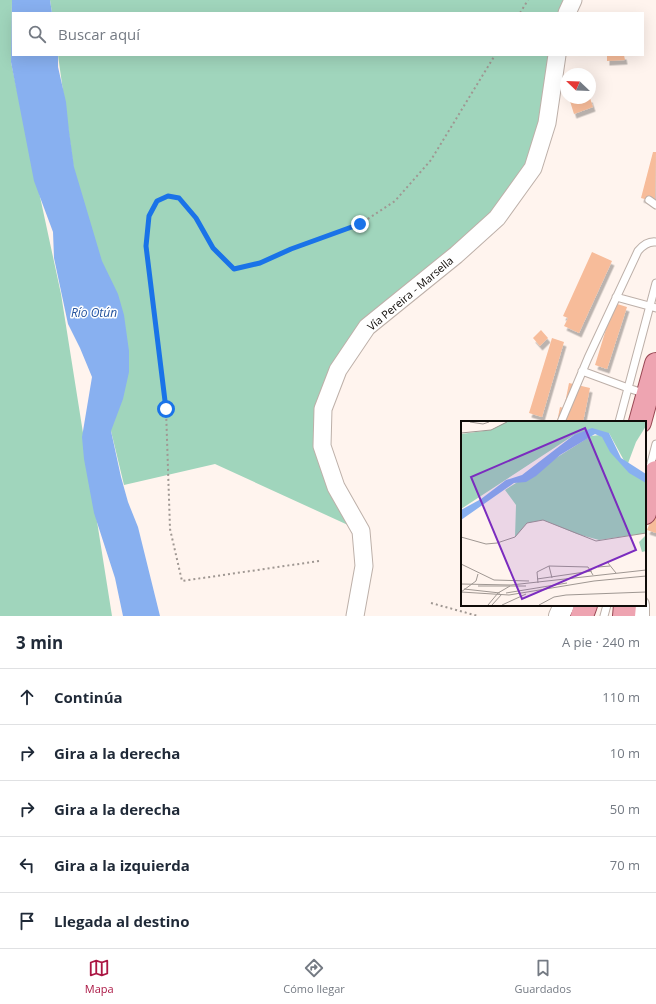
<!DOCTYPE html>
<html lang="es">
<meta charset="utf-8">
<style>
:root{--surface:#fff;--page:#f6f6f7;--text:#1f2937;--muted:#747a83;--line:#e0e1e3;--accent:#ab1643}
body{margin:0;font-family:"Open Sans",sans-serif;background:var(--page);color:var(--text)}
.compass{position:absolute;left:560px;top:68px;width:36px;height:36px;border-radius:50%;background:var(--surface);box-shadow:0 4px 16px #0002;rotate:293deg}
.stop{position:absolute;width:12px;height:12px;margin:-9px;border:3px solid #1a73e8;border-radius:50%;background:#fff}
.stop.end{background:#1a73e8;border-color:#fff;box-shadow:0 1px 4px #0008}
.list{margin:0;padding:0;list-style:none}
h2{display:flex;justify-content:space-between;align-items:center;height:52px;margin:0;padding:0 16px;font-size:17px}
h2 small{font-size:13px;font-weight:400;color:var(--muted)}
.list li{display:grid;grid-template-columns:26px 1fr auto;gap:12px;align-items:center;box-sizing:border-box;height:56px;padding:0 16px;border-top:1px solid var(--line)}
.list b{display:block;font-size:15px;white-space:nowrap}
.list em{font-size:13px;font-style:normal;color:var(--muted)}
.icon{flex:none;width:22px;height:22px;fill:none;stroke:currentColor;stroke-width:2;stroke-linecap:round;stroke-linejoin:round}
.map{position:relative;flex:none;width:656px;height:616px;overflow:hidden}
.search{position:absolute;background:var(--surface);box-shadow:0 4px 16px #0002;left:12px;right:12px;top:12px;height:44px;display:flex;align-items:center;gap:10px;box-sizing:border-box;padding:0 14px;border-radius:0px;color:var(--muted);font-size:15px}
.sheet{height:332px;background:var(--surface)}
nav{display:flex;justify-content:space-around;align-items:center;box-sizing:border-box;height:56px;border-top:1px solid var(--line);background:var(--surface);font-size:11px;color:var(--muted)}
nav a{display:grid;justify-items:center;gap:2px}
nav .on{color:var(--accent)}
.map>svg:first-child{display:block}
</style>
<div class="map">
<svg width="656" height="616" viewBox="0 0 656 616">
<defs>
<filter id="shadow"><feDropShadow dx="2.5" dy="4.5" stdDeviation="0" flood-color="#0004"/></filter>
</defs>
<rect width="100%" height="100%" fill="#fff4ee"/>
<path fill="#a0d5bc" d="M0 0H12L11 62 61 294 112 616H0Z
M50 0H573L568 13H52Z
M58 55H560L538 151 469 243 384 313 338 370 322 446 361 531 215 464 124 485 111 431 93 309Z"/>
<path fill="#88b0f0" d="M12 0H50L52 13H13V55H58V67L66 102 69 131 74 167 102 261 118 294 124 315 129 351V372L123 399 111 431 121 477 128 502 138 527 160 616H123L115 578 94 513 84 459 82 437 92 377 80 348 68 324 54 258 53 232 34 181 11 62Z"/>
<path fill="#f7bc9a" filter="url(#shadow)" d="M607 55H624L625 60 607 61Z
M569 98H590L593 107 574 114Z
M653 152H656L655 202 641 198Z
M592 252 612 261 579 333 564 326 568 318 563 316Z
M614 303 627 307 607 369 595 365Z
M541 330 548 338 540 346 533 338Z
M552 338 564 342 542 417 529 413Z
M569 383 590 388 583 422H557L560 407 564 408Z
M656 507V533L647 530Z"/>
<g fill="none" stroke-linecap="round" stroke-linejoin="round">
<g stroke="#bdb0a9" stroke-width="9">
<path id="service" d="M649 200 656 205
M616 297 656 308
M582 371 628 388 646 394
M561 422 588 358 638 251C643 245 648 241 656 242
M619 422 656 283
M649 471 656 444
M604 616 607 605"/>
</g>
<g stroke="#bdb0a9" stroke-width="19">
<path id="tertiary" d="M567 13 573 0
M355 616 364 566 361 531 336 487 322 446 323 409 338 370 367 327 456 255 497 218 533 168 547 123 557 55"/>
</g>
<g stroke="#bdb0a9" stroke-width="22">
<path id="secondary" d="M559 616 564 605
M639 616V605"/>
</g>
<g stroke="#994854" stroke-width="24">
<path id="primary" d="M640 422 656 364
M645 513 656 472
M582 616 586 605
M624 616 625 605"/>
</g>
<path stroke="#9f9792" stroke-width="2" stroke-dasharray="2 3" stroke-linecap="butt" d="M520 13 528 0
M319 561 182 581 170 529 166 409 146 246 149 216 157 201 168 196 179 199 197 218 213 248 234 269 260 263 291 249 360 224 395 201 431 160 495 55
M431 603 478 616"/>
<use href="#service" stroke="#fff" stroke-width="7"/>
<use href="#tertiary" stroke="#fff" stroke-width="17"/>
<use href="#secondary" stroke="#fff" stroke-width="20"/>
<use href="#primary" stroke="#eea4b1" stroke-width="22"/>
</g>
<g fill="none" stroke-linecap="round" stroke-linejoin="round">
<path stroke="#1a73e8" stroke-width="5" d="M166 409 146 246 149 216 157 201 168 196 179 198 196 218 213 248 234 269 260 263 291 249 360 224"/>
</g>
<g text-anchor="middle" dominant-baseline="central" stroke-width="3" stroke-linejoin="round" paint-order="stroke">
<g font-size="11" fill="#100c09" stroke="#fff">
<text transform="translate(410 293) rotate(-40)">Vía Pereira - Marsella</text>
</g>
<g font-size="12" font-style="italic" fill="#22519c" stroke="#fff">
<text x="94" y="312">Río Otún</text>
</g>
</g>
<g transform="translate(461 421)">
<rect width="185" height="185" fill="#fff4ee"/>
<path d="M45 1H185V5L175 21 166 45 148 12 113 14 0 88V13L30 9ZM139 14 148 21 157 39 185 61V112L138 119 116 113 82 99 66 102 54 116 55 84 44 69 130 15ZM185 114V130L181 131 178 121Z" fill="#a0d5bc"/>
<path d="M131 7 148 12 160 37 185 53V62L168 52 149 31 141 16 134 13 99 34 75 55 65 61 53 62 0 99V89L20 78 45 59 61 54 113 14Z" fill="#88b0f0"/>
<path fill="none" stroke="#9f9792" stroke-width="1" d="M9 1 22 3 28 1M0 12 30 9 46 1M0 116 25 123 36 122 54 116 66 102 82 99 135 120 185 112M147 142 155 152M0 143 33 159 68 160M88 145 91 157M137 146 149 145M76 158 131 150M77 162 76 151 88 145 127 146 132 154M0 163 50 164 185 149M17 165H65M3 168 39 172M0 171 48 174 133 160 185 155M0 171 15 160 17 153M45 172 106 162M27 184 37 172 49 165M31 184 41 173M41 184 65 173M78 184 93 176 105 174 185 171"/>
<path fill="#7b2cbf" fill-opacity="0.15" stroke="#7b2cbf" stroke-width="2" d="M124 7 175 129 61 178 10 56Z"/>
<rect width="185" height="185" fill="none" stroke="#100c09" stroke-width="2"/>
</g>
</svg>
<svg class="compass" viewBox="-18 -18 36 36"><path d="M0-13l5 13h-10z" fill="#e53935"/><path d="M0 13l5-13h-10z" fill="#747a83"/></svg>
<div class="stop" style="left:166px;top:409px"></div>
<div class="stop end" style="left:360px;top:224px"></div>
<div class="search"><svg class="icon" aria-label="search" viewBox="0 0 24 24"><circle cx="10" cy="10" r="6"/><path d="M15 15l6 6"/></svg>Buscar aquí</div>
</div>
<section class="sheet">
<h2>3 min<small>A pie · 240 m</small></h2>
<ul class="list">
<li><svg class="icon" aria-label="ahead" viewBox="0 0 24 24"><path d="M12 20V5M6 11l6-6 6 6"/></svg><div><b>Continúa</b></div><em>110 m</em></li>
<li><svg class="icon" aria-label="right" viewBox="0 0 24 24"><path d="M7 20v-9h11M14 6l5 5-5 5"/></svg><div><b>Gira a la derecha</b></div><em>10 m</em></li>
<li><svg class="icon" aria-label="right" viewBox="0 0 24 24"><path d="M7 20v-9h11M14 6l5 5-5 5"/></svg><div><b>Gira a la derecha</b></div><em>50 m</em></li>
<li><svg class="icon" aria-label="left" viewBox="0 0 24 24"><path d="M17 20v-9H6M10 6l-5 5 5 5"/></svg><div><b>Gira a la izquierda</b></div><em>70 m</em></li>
<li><svg class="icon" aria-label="arrive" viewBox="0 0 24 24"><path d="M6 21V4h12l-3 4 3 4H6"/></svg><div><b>Llegada al destino</b></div></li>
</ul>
</section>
<nav>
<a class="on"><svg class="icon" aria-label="map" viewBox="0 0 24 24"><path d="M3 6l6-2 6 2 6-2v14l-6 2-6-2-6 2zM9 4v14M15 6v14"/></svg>Mapa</a>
<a><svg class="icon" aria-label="directions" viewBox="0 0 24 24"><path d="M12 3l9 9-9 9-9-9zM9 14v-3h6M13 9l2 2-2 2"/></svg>Cómo llegar</a>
<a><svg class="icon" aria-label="saved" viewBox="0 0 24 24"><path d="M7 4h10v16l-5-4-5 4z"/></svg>Guardados</a>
</nav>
